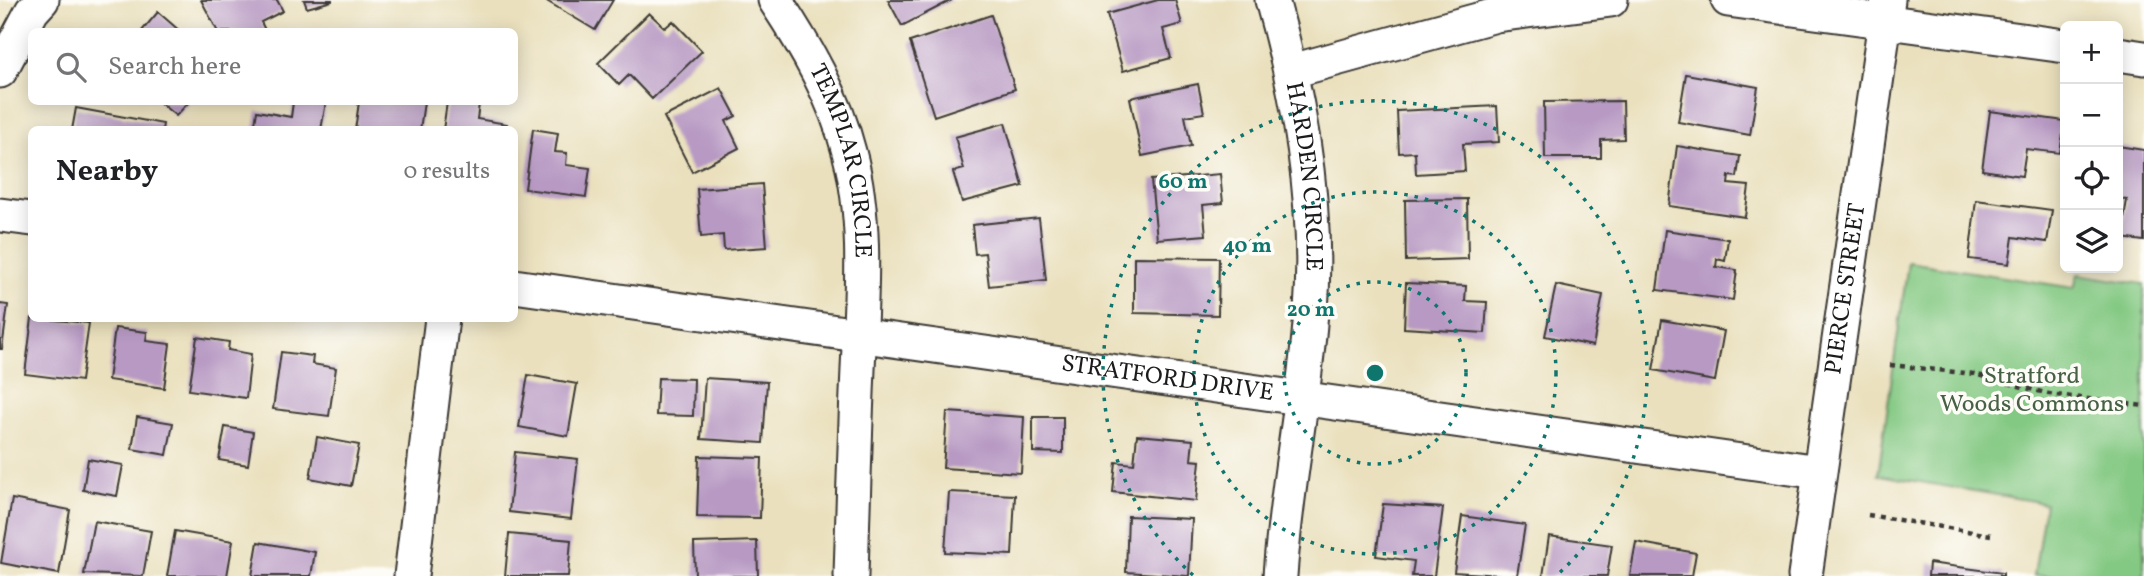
<!DOCTYPE html>
<meta charset="utf-8">
<style>
:root{--surface:#fff;--page:#f6f6f6;--text:#202124;--muted:#757577;--line:#e0e0e0}
body{margin:0;font-family:Vollkorn,serif;background:var(--page);color:var(--text)}
.controls{position:absolute;right:21px;top:21px;display:grid;overflow:hidden;border-radius:10px;box-shadow:0 4px 18px #0003}
.controls button{width:63px;height:63px;display:grid;place-items:center;padding:0;border:0;border-bottom:2px solid var(--line);background:var(--surface);color:var(--text);font:35px sans-serif}
.list{margin:0;padding:0;list-style:none}
h2{display:flex;justify-content:space-between;align-items:center;height:91px;margin:0;padding:0 28px;font-size:30px}
h2 small{font-size:23px;font-weight:400;color:var(--muted)}
.icon{flex:none;width:38px;height:38px;fill:none;stroke:currentColor;stroke-width:2;stroke-linecap:round;stroke-linejoin:round}
.map{position:relative;flex:none;width:2144px;height:576px;overflow:hidden}
.search{position:absolute;background:var(--surface);box-shadow:0 4px 18px #0003;left:28px;top:28px;width:490px;height:77px;display:flex;align-items:center;gap:18px;box-sizing:border-box;padding:0 24px;border-radius:10px;color:var(--muted);font-size:26px}
.panel{position:absolute;background:var(--surface);box-shadow:0 4px 18px #0003;left:28px;top:126px;width:490px;height:196px;border-radius:10px}
.map>svg:first-child{display:block}
</style>
<div class="map">
<svg width="2144" height="576" viewBox="0 0 2144 576">
<rect width="100%" height="100%" fill="#fdfcf7"/>
<filter id="ink" filterUnits="userSpaceOnUse"><feTurbulence type="fractalNoise" baseFrequency=".0143" numOctaves="2"/><feDisplacementMap in="SourceGraphic" scale="14" xChannelSelector="R" yChannelSelector="G"/><feConvolveMatrix kernelMatrix="1 2 1 2 8 2 1 2 1" color-interpolation-filters="sRGB"/></filter>
<filter id="wash" filterUnits="userSpaceOnUse"><feTurbulence type="fractalNoise" baseFrequency=".00686" numOctaves="4" result="noise"/><feDisplacementMap in="SourceGraphic" scale="28" xChannelSelector="R" yChannelSelector="G"/><feGaussianBlur stdDeviation="1.57" result="paint"/><feColorMatrix in="noise" values="0 0 0 0 0 0 0 0 0 0 0 0 0 0 0 0 0 1.4 0 .05"/><feComposite in="paint" operator="in"/></filter>
<g filter="url(#wash)">
<rect width="100%" height="100%" fill="#eae0bd"/>
<path fill="#84c983" stroke="#507250" stroke-width="2" d="M1908 262 2074 288 2078 274 2144 284V576H2034L2045 503 1878 475Z"/>
<g id="blocks">
<path fill="#b799c3" d="M201 0H277L283 11 261 22 266 32H218Z
M304 0H332V1L307 8Z
M545 0H613L595 30Z
M888 0H952L902 26Z
M1158 0H1175L1182 24 1163 29 1171 58 1123 71 1107 14Z
M158 12 181 32H141Z
M649 13 665 28 673 21 702 51 652 99 629 75 619 85 598 63Z
M991 15 1015 89 934 116 910 42Z
M1686 74 1758 87 1750 135 1678 122Z
M1198 84 1204 113 1185 116 1191 146 1142 156 1130 98Z
M721 88 736 116 726 121 739 148 692 172 664 117Z
M1623 101 1624 139 1601 140V158H1545L1544 102Z
M159 102H189L176 116Z
M293 102H326L321 130H254L257 111 291 117Z
M359 102H424L420 130H355Z
M447 102 479 104 477 119 507 124 506 130H443Z
M1497 106 1499 142 1463 144 1465 171 1416 174 1415 152 1399 153 1397 111Z
M76 108 163 124 162 130H72Z
M1990 111 2065 121 2060 153 2026 149 2022 176 1982 170Z
M1005 123 1023 186 962 202 953 172 964 169 955 137Z
M533 129 558 133 555 152 567 153 566 165 590 168 586 197 525 189Z
M1677 146 1740 156 1737 177 1729 176 1728 184 1749 186 1745 217 1669 206Z
M2118 146 2144 150V241L2121 238 2127 200 2118 199Z
M1220 174 1223 203 1203 205 1206 235 1157 239 1151 180Z
M762 184 767 247 724 250 723 235 701 237 697 189Z
M1467 199 1468 259 1406 261 1405 200Z
M1976 200 2052 210 2047 242 2013 237 2009 264 1969 259Z
M1039 218 1046 280 989 286 985 253 975 254 972 225Z
M1665 230 1728 239 1725 261 1717 259 1716 267 1737 270 1733 300 1657 290Z
M1134 257 1219 258 1218 315 1134 313Z
M1406 283 1466 286 1465 301 1487 302 1485 333 1404 328Z
M1556 285 1603 295 1593 346 1545 336Z
M0 304 8 305 2 349H0Z
M32 318 89 323 81 381 25 374Z
M1662 320 1724 331 1715 381 1653 370Z
M115 328 147 332 146 341 170 344 164 388 108 380Z
M197 337 229 342 228 350 251 354 246 398 189 390Z
M281 352 313 356 312 364 336 368 329 416 273 409Z
M528 375 577 384 568 436 519 427Z
M658 378 694 379 693 416 656 415Z
M705 378 767 382 763 443 701 439Z
M947 412 1024 417 1021 473 943 468Z
M137 417 173 423 167 455 132 449Z
M1033 417H1063V453L1033 452Z
M225 427 253 432 248 465 219 460Z
M1137 435 1193 440 1191 460 1200 461 1196 501 1113 492 1116 462 1134 464Z
M317 437 359 445 351 486 310 478Z
M515 452 578 459 571 519 509 512Z
M699 456 762 458 760 518 697 517Z
M88 459 123 465 117 496 83 490Z
M949 492 1015 495 1012 555 945 552Z
M12 499 70 510 59 574 1 563Z
M1383 504 1443 508 1434 576H1412L1414 561 1376 556Z
M1128 516 1192 519 1189 576 1126 572Z
M1462 516 1525 525 1517 576 1454 572Z
M94 521 151 531 143 576 84 574Z
M175 531 233 541 227 576H167Z
M509 534 571 540 568 576H505Z
M1549 536 1612 545 1607 576H1543Z
M757 541 758 576H695L694 543Z
M258 542 315 552 311 576H252Z
M1636 542 1696 553 1692 576H1630Z
M1929 563 2003 573V576H1928Z"/>
</g>
</g>
<g filter="url(#ink)">
<use href="#blocks" fill-opacity="0" stroke="#3b3934" stroke-width="2"/>
<g fill="none" stroke-linecap="round" stroke-linejoin="round">
<g stroke="#3b3934" stroke-width="37">
<g id="minor">
<path id="s1" d="M775 0C806 47 835 97 849 152 868 223 861 297 858 369 855 438 853 507 851 576"/>
<path id="s2" d="M1272 0C1300 99 1319 207 1311 311 1305 400 1286 487 1280 576"/>
<path d="M1728 0 2065 46"/>
<path d="M2118 54 2144 58"/>
<path d="M0 71 32 11 42 0"/>
<path d="M1292 71 1496 15 1611 0"/>
<path d="M0 215 32 219"/>
<path id="s3" d="M514 286 1819 472"/>
<path d="M411 576 442 318"/>
<path id="s4" d="M1805 576 1888 0"/>
</g>
</g>
<path stroke="#3b3934" stroke-width="4.5" stroke-dasharray="5 5" stroke-linecap="butt" d="M1890 365 1974 374 2049 394 2144 406
M1868 515 1991 535"/>
<use href="#minor" stroke="#fff" stroke-width="33"/>
</g>
</g>
<g fill="none" stroke="#0f766e" stroke-width="3.5" stroke-dasharray="3.5 7">
<circle cx="1375" cy="373" r="91"/>
<circle cx="1375" cy="373" r="181"/>
<path d="M1193 575A272 272 0 1 1 1557 575"/>
</g>
<g text-anchor="middle" dominant-baseline="central" stroke-width="7" stroke-linejoin="round" paint-order="stroke">
<g font-size="24" fill="#1c1c1c" stroke="#fdfcf7">
<text stroke="none"><textPath href="#s1" startOffset="177">TEMPLAR CIRCLE</textPath></text>
<text stroke="none"><textPath href="#s2" startOffset="180">HARDEN CIRCLE</textPath></text>
<text stroke="none"><textPath href="#s4" startOffset="290">PIERCE STREET</textPath></text>
<text stroke="none"><textPath href="#s3" startOffset="660">STRATFORD DRIVE</textPath></text>
</g>
<g font-size="24" fill="#466145" stroke="#fdfcf7">
<text x="2032" y="377">Stratford<tspan x="2032" dy="28">Woods Commons</tspan></text>
</g>
</g>
<circle cx="1375" cy="373" r="10" fill="#0f766e" stroke="#fdfcf7" stroke-width="3.5"/>
<g font-size="21" text-anchor="middle" font-weight="bold" fill="#0f766e" stroke="#fdfcf7" stroke-width="7" stroke-linejoin="round" paint-order="stroke">
<text x="1183" y="188">60 m</text>
<text x="1247" y="252">40 m</text>
<text x="1311" y="316">20 m</text>
</g>
</svg>
<div class="controls">
<button>+</button>
<button>−</button>
<button><svg class="icon" aria-label="locate" viewBox="0 0 24 24"><circle cx="12" cy="12" r="6"/><path d="M12 2v4M12 18v4M2 12h4M18 12h4"/></svg></button>
<button><svg class="icon" aria-label="layers" viewBox="0 0 24 24"><path d="M12 4l9 5-9 5-9-5zM3 14l9 5 9-5"/></svg></button>
</div>
<div class="search"><svg class="icon" aria-label="search" viewBox="0 0 24 24"><circle cx="10" cy="10" r="6"/><path d="M15 15l6 6"/></svg>Search here</div>
<section class="panel">
<h2>Nearby<small>0 results</small></h2>
<ul class="list">
</ul>
</section>
</div>
